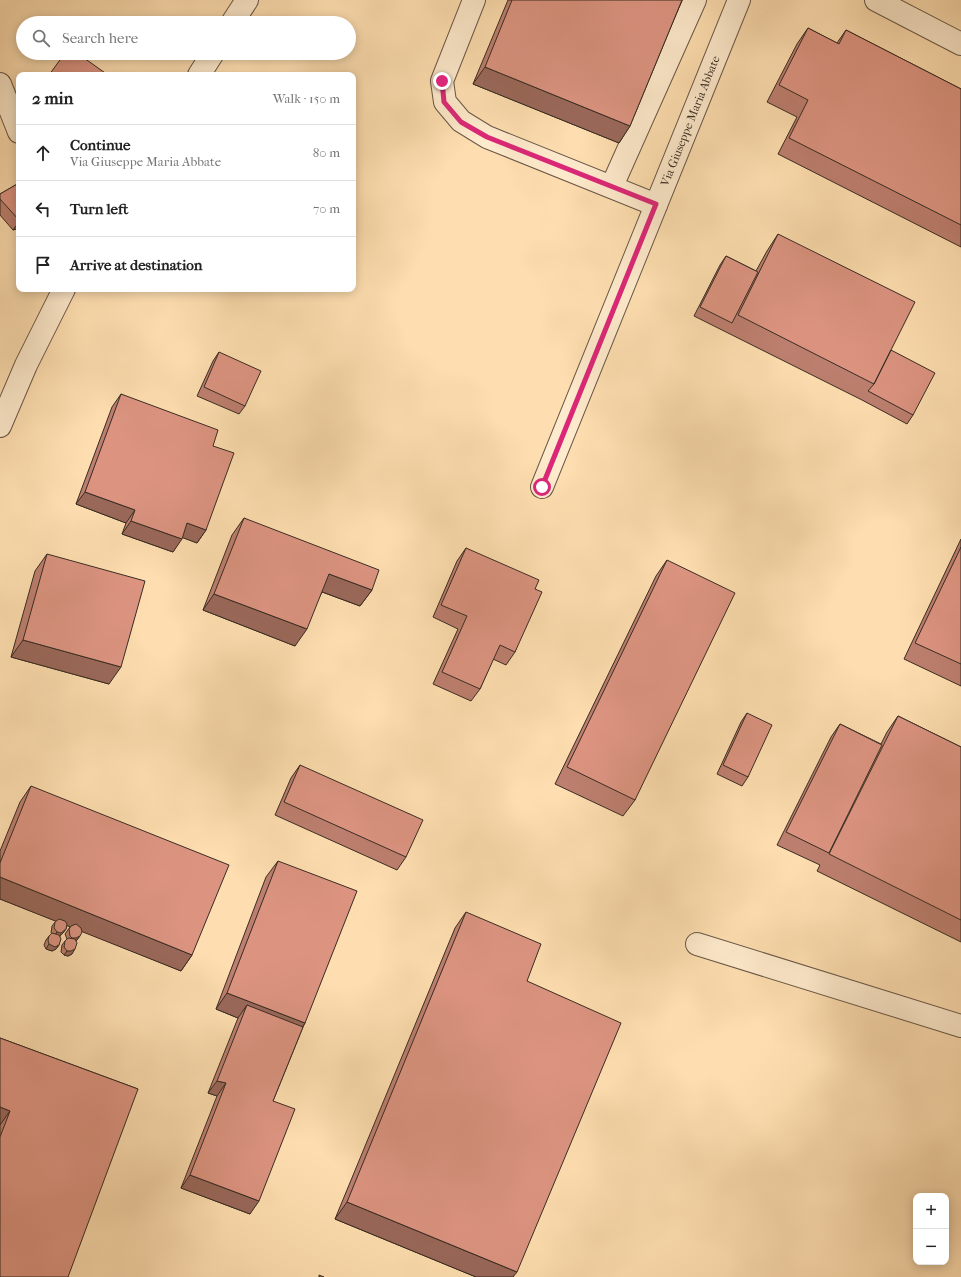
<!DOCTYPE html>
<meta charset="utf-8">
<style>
:root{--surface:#fff;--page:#f6f6f6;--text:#222;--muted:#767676;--line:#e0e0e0}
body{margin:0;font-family:"IM FELL French Canon",serif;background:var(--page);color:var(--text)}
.controls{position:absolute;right:12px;bottom:12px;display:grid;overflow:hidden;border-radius:8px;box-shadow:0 2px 10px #0003}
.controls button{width:36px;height:36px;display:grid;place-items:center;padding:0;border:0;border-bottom:1px solid var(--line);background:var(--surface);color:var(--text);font:20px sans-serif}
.stop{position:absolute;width:12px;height:12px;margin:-9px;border:3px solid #db2777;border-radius:50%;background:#fff}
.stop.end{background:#db2777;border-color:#fff;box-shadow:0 1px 4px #0008}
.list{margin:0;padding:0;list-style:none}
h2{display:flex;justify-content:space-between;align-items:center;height:52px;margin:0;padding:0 16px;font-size:17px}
h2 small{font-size:13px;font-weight:400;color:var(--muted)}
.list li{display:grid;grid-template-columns:26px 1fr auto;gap:12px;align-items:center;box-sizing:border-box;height:56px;padding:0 16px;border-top:1px solid var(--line)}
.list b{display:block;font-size:15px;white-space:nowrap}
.list p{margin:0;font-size:13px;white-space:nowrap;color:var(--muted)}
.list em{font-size:13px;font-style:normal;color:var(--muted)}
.icon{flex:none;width:22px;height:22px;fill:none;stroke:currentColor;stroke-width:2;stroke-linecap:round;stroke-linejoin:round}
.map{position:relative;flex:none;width:961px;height:1277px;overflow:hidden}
.search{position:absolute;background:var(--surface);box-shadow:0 2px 10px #0003;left:16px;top:16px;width:340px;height:44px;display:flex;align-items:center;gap:10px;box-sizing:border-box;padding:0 14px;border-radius:22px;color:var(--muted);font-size:15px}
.panel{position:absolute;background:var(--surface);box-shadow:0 2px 10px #0003;left:16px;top:72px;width:340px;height:220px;border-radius:8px}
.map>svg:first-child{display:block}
</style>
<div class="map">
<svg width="961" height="1277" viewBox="0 0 961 1277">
<rect width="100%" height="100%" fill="#fedeb0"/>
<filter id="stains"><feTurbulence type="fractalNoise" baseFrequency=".005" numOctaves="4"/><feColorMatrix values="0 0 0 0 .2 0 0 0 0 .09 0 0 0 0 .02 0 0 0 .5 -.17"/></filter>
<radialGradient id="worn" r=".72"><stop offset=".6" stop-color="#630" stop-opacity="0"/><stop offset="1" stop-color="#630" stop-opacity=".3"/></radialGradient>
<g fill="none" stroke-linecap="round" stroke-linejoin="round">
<g stroke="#6a5846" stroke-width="24">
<g id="minor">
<path d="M474 0 442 81 445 102 461 121 487 137 656 205"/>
<path d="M876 0 961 44"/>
<path d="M232 23 247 0"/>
<path d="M199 75 213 53"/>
<path d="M0 84 19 132"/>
<path d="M612 186 695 0"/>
<path d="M0 426 26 365 64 289"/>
<path id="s1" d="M542 487 739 0"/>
<path d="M697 944 961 1026"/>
</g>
</g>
<use href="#minor" stroke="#feeacc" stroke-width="22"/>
</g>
<path fill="#bd7f6f" stroke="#382c23" d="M508 0H682L630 126 619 143 473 84Z
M808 28 837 43 846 30 961 89V247L778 154 797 117 767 102 797 44Z
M19 183V228L13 230 0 215V194Z
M778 234 891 350 913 415 907 424 862 400 694 316 720 265 726 256 756 271 767 251Z
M219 352 245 406 239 414 197 396 213 361Z
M121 394 213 446 206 530 197 543 182 537 173 552 122 534 126 523 76 504 112 407Z
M244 518 372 590 360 606 322 592 295 646 203 610 232 535Z
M961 539V686L904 659Z
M466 548 535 589 515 652 506 665 493 659 480 689 471 701 433 684 458 629 433 617 457 561Z
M47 554 109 684 11 657 35 571Z
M667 560 635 800 623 816 555 784 656 576Z
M747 713 748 777 742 786 717 774 741 722Z
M898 716 961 747V942L817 871 820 865 777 845 831 737 840 724 881 744 887 732Z
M300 765 406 857 397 870 275 815 291 778Z
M31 786 192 955 181 971 82 931 77 940 76 941 72 954 68 956 64 955 61 952 62 945 65 941 67 939 65 934 70 927 67 925 66 929 63 933 60 936 59 945 56 949 52 951 46 949 44 945 46 940 49 936 52 934 51 933 52 926 56 921 0 899V851L20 802Z
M278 861 305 1023 303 1027 273 1101 250 1214 181 1188 217 1096 208 1093 238 1018 216 1009 266 877Z
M466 912 527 981 513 1277H476L335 1219 455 928Z
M0 1038 138 1089 0 1277Z"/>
<path fill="#9a685a" stroke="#382c23" d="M485 67 630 126 619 143 473 84Z
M19 222V228L13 230Z
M85 492 135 510 126 523 76 504Z
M131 521 182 539 173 552 122 534Z
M187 523 206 530 197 543 178 536Z
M329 574 372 590 360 606 317 590Z
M214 594 307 629 295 646 203 610Z
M23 640 121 667 109 684 11 657Z
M0 877 192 955 181 971 0 899Z
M66 929 63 933 58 937 54 936 57 932Z
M80 936 77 940 73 942H69L72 938Z
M49 944 59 945 56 949 52 951 46 949Z
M75 949 72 954 68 956 64 955 67 951Z
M227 993 305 1023 294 1039 247 1005 238 1018 216 1009Z
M217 1081 226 1083 217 1096 208 1093Z
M0 1107 10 1111 0 1125Z
M190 1175 259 1201 250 1214 181 1188Z
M347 1202 517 1272 513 1277H476L335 1219Z"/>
<path fill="#dc9481" stroke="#382c23" d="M512 0H682L630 126 485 67Z
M808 28 839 44 846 30 961 89V225L789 138 808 100 779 85Z
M65 53H77L108 75H49Z
M19 183V220L0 199V194Z
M778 234 915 302 874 384 738 315Z
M726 256 758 272 732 323 700 307Z
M891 350 935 373 913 415 868 391 874 384Z
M219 352 261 371 245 406 204 387Z
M121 394 218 430 213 446 234 453 206 530 187 523 182 539 131 521 135 510 85 492Z
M244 518 379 570 372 590 329 574 307 629 214 594Z
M961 547V664L915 643Z
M466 548 539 580 535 589 542 592 515 652 500 645 480 689 442 672 467 616 441 605Z
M47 554 145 581 121 667 23 640Z
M667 560 735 593 635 800 567 767Z
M747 713 772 725 748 777 723 765Z
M898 716 961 747V920L829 854Z
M840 724 882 745 829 853 786 832Z
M300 765 423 820 406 857 284 802Z
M31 786 229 865 192 955 0 877V863Z
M278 861 357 891 305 1023 227 993Z
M466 912 541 944 527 981 621 1023 517 1272 347 1202Z
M59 919 65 921 67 924 66 929 61 933 57 932 54 928 55 922Z
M76 924 81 928 82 932 80 936 76 938H72L70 936 69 929 71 926Z
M52 933 59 935 61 939 59 945 55 947 49 944 48 940 49 936Z
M68 938 75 939 77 943 75 949 71 951H67L64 947 65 941Z
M247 1005 303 1027 273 1101 295 1109 259 1201 190 1175 226 1083 217 1081Z
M0 1038 138 1089 68 1277H0V1137L10 1111 0 1107Z
M319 1275 324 1277H319Z"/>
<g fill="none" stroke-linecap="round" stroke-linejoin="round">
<path stroke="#db2777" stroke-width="5" d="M442 81 444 102 461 122 487 137 656 204 542 487"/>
</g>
<g text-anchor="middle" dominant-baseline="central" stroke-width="4" stroke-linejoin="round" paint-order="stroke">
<g font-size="12" fill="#382c23" stroke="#feeacc">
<text stroke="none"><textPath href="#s1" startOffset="395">Via Giuseppe Maria Abbate</textPath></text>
</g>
</g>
<rect width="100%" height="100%" filter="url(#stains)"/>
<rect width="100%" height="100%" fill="url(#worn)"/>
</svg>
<div class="controls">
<button>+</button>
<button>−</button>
</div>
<div class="stop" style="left:542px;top:487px"></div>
<div class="stop end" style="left:442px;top:81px"></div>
<div class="search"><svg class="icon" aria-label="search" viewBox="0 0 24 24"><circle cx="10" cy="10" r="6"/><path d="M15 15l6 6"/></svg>Search here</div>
<section class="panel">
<h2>2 min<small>Walk · 150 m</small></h2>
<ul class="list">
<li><svg class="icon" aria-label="ahead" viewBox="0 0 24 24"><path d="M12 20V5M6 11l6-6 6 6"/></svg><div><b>Continue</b><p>Via Giuseppe Maria Abbate</p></div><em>80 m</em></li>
<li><svg class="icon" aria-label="left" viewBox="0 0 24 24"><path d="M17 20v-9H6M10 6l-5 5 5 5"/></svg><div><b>Turn left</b></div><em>70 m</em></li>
<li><svg class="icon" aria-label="arrive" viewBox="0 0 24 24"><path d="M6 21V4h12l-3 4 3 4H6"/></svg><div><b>Arrive at destination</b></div></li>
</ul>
</section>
</div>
